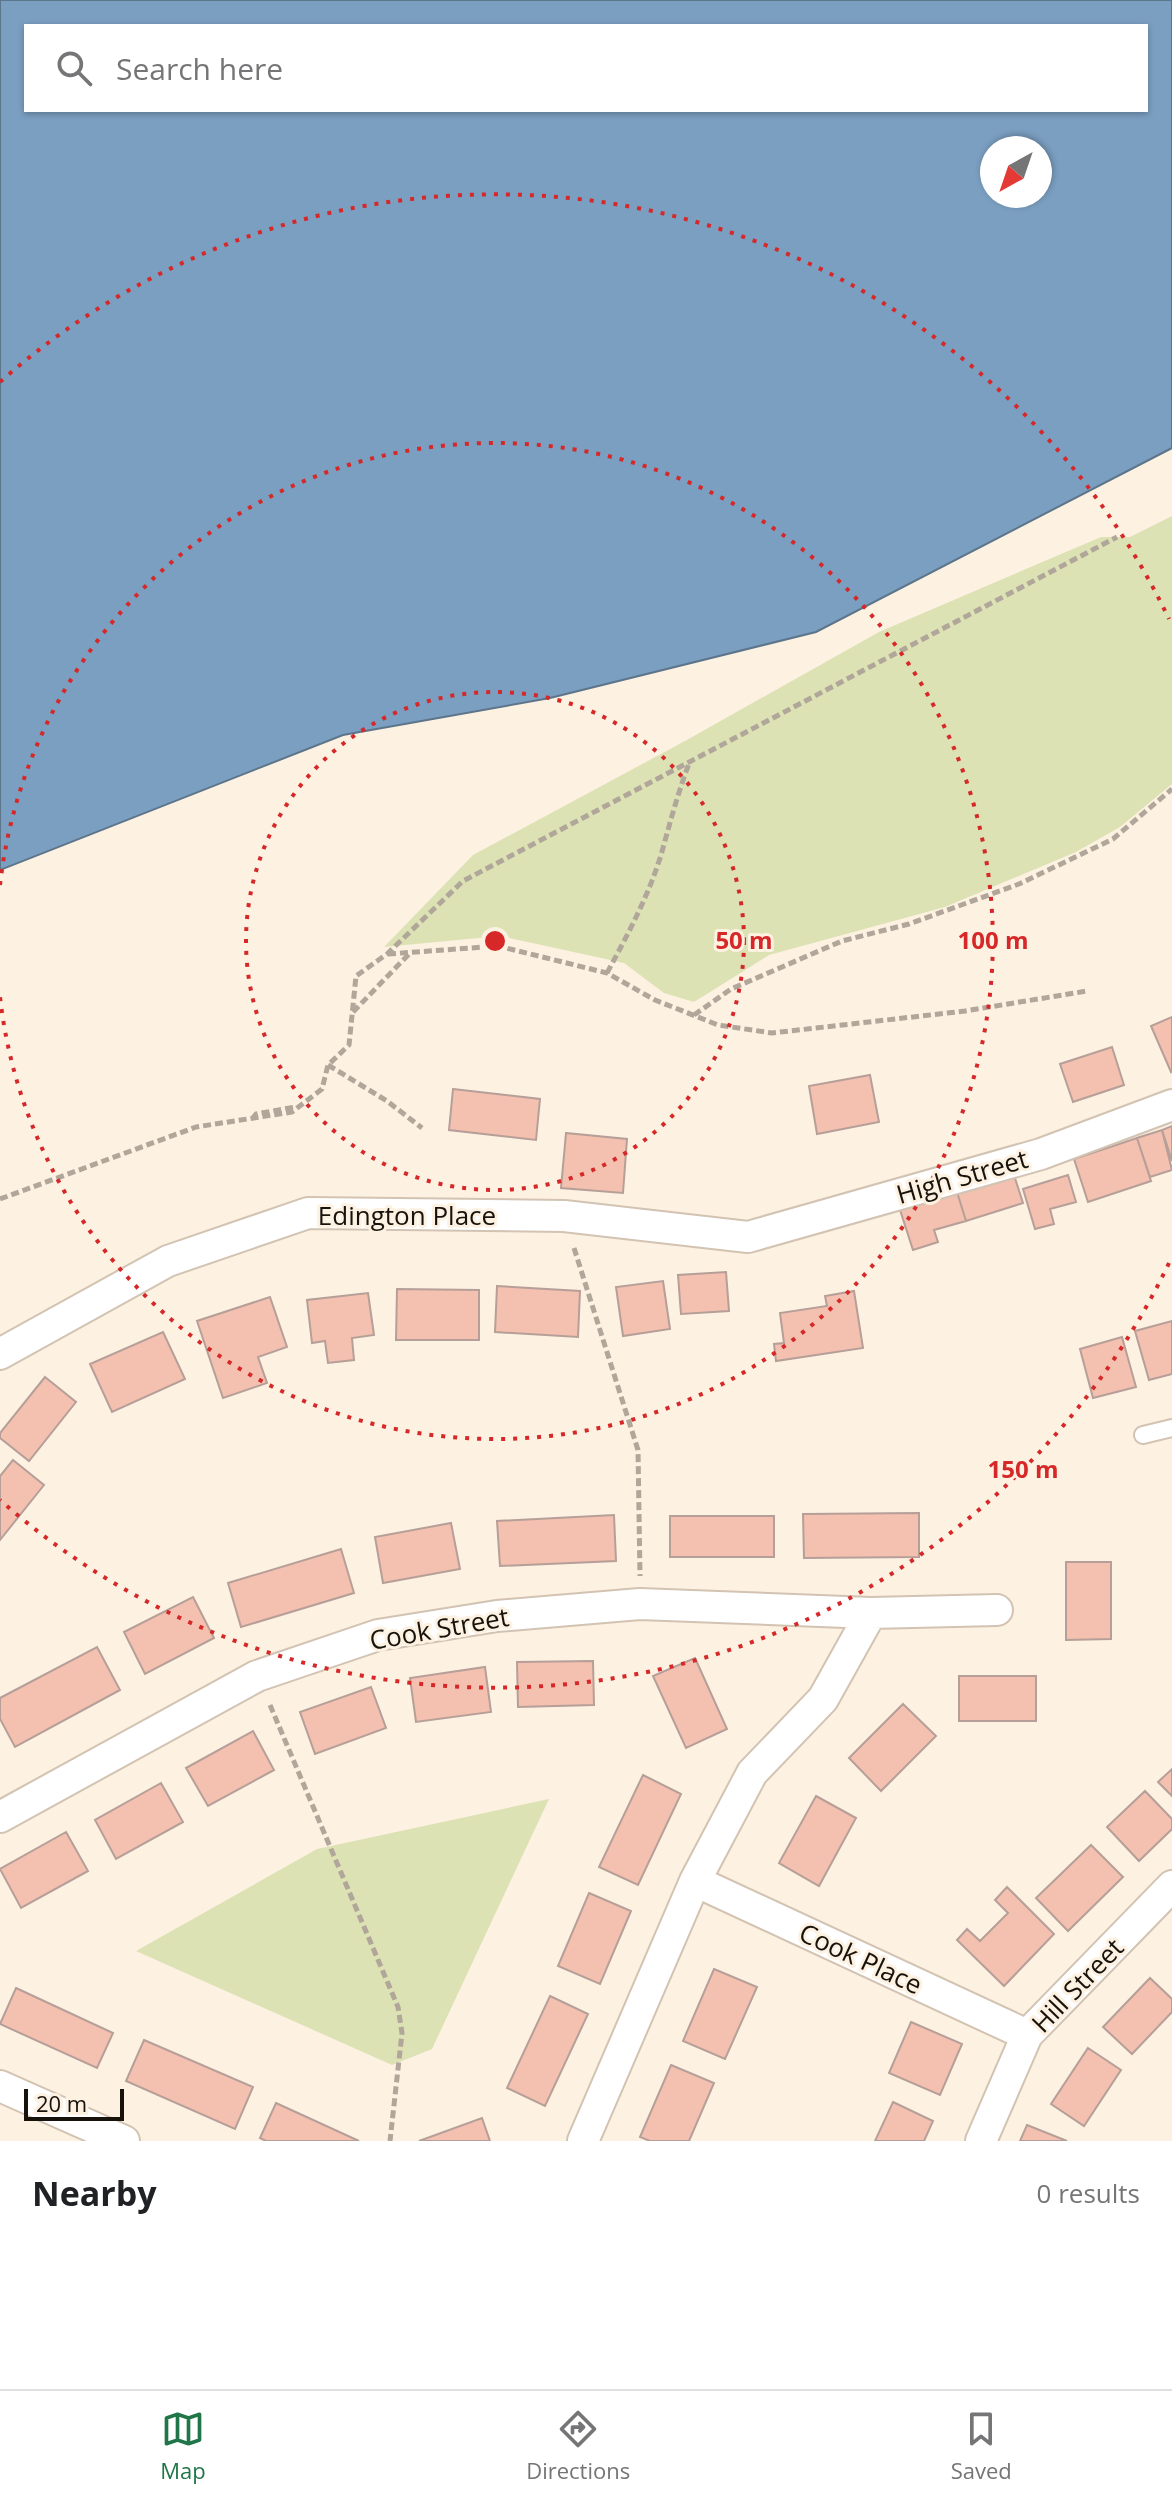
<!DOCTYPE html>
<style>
:root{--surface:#fff;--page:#f2f2f2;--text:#202124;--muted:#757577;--line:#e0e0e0;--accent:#207649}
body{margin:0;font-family:"Open Sans",sans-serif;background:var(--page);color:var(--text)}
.compass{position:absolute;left:980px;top:136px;width:72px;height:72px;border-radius:50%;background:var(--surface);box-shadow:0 2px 6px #0004;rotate:220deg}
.scale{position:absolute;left:24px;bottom:20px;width:100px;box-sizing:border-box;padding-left:8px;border:4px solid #17120b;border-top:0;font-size:22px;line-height:28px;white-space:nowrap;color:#17120b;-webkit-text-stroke:6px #fdf1e2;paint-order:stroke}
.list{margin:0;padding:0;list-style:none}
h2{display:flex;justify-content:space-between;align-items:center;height:104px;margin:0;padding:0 32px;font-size:34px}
h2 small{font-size:26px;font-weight:400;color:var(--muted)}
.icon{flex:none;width:44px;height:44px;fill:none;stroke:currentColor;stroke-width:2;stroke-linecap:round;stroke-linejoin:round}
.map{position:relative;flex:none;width:1172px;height:2141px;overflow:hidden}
.search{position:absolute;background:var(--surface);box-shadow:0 2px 6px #0004;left:24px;right:24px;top:24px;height:88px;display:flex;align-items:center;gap:20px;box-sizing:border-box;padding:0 28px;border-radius:0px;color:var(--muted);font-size:30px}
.sheet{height:248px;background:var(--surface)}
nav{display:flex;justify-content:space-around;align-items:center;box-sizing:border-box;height:112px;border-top:2px solid var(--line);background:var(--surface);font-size:22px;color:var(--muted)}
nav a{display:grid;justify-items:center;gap:4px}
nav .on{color:var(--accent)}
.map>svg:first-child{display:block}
</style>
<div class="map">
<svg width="1172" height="2141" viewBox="0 0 1172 2141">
<rect width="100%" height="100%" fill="#fdf1e2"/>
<path fill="#dde2b4" d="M1172 516V784L1120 827 1076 852 945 907 769 955 694 1002 664 993 624 963 500 936 384 947 473 855 685 741 879 632 1101 537H1130Z
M549 1799 432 2049 392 2065 136 1951 317 1849Z"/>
<path fill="#7b9fc1" stroke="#5d758a" stroke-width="2" fill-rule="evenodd" d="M0 0H1172V448L816 632 550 698 343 735 0 870ZM26 26H1146V110H26ZM992 148H1040V196H992Z"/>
<path fill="#f4c0af" stroke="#b69f98" stroke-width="2" d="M1172 1017V1071L1171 1072 1151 1026Z
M1112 1047 1124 1085 1073 1102 1060 1064Z
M870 1075 879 1122 817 1134 809 1086Z
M453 1089 540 1099 536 1140 449 1130Z
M1172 1126V1161L1162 1130Z
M1162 1130 1172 1170 1150 1177 1137 1138Z
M566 1133 627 1139 623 1193 561 1188Z
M1137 1138 1151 1181 1088 1202 1074 1159Z
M1014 1175 1023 1203 966 1221 957 1192Z
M1068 1175 1076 1202 1050 1209 1054 1224 1035 1229 1023 1189Z
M957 1192 966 1221 934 1230 938 1242 913 1250 900 1210Z
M726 1272 729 1311 681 1314 678 1275Z
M663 1281 670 1329 623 1336 616 1287Z
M497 1286 580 1291 578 1337 495 1332Z
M397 1289 479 1290V1340H396Z
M854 1291 863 1348 776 1361 774 1344 784 1343 780 1313 827 1306 825 1296Z
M368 1293 374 1335 352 1338 354 1360 328 1363 325 1341 312 1343 307 1300Z
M270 1297 287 1347 258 1357 267 1383 223 1398 197 1321Z
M1172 1321V1374L1149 1380 1135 1331Z
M163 1332 185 1379 112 1412 90 1364Z
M1122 1337 1136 1387 1093 1398 1080 1349Z
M45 1377 76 1402 29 1461 0 1438V1433Z
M13 1460 44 1485 0 1540V1476Z
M919 1513V1557L804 1558 803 1514Z
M614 1515 616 1561 500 1566 497 1521Z
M670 1516H774V1557H670Z
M451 1523 460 1569 383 1583 375 1537Z
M341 1549 354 1593 241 1627 228 1583Z
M1066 1562H1111V1639L1066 1640Z
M193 1597 214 1638 145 1674 124 1632Z
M97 1647 120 1690 15 1747 0 1719V1698Z
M695 1658 727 1729 686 1748 653 1676Z
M593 1661 594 1705 518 1707 517 1662Z
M485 1667 491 1712 416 1722 410 1678Z
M959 1676H1036V1721H959Z
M371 1687 386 1728 315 1754 300 1712Z
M903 1704 936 1736 881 1791 849 1758Z
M253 1731 274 1770 208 1806 186 1768Z
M1172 1769V1796L1158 1782Z
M643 1775 681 1794 638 1885 599 1867Z
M161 1783 183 1822 116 1859 95 1820Z
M1145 1791 1172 1819V1829L1139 1861 1107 1827Z
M816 1796 856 1818 819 1886 779 1863Z
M66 1832 88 1871 21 1908 0 1869Z
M1091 1845 1123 1877 1068 1931 1036 1898Z
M1007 1887 1054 1934 1004 1986 957 1940 967 1929 980 1941 1008 1913 995 1900Z
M589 1893 631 1911 600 1984 558 1966Z
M714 1969 757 1987 725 2059 683 2041Z
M1150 1978 1172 1999V2012L1132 2054 1103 2027Z
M16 1988 113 2033 97 2068 0 2024Z
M550 1996 588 2014 545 2106 507 2088Z
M911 2022 962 2044 940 2095 889 2073Z
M144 2040 253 2087 235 2129 126 2081Z
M1088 2048 1121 2070 1084 2126 1051 2104Z
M671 2065 714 2083 689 2141H650L640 2137Z
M893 2102 933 2121 924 2141H875Z
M276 2103 359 2141H266L260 2138Z
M482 2118 490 2141H419Z
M1027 2125 1067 2141H1020Z"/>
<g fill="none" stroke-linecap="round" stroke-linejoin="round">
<g stroke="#d2c3b2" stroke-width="20">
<path id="service" d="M1143 1435 1172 1428"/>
</g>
<g stroke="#d2c3b2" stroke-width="34">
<path id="minor" d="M0 1354 168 1261 308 1213 564 1216 748 1237 1041 1154 1172 1105
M0 1817 257 1676 378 1635 497 1616 640 1604 871 1613 997 1610
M695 1881 1027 2035
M0 2086 124 2141
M583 2141 695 1881 752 1773 823 1699 871 1613
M981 2141 1027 2035 1172 1886"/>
</g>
<path stroke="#b0a69a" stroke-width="5" stroke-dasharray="8 4" stroke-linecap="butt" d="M388 954 498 946 607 973 655 1000 718 1025 772 1033 965 1011 1087 991
M607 973C628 934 648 897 661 855 670 823 678 792 690 761
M353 1012 410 953
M694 1015 731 989 842 941 909 924 1019 884 1113 839 1172 789
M328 1065 387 1101 422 1128
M252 1119 256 1114 295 1107
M0 1199 196 1127 292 1112 322 1089 328 1065 349 1045 356 976 387 954 463 881 1117 537
M574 1248 638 1450 640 1576
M270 1705 398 2007 402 2033 390 2141"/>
<use href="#service" stroke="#fff" stroke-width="16"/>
<use href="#minor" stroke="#fff" stroke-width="30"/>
</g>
<g fill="none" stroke="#d62828" stroke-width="4" stroke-dasharray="4 8">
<circle cx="495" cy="941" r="249"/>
<path d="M0 885A498 498 0 1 1 0 997"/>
<path d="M1169 1263A747 747 0 0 1 0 1500M0 382A747 747 0 0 1 1169 619"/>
</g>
<g text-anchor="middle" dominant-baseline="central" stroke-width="6" stroke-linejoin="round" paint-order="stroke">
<g font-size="26" fill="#17120b" stroke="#fdf1e2">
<text transform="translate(962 1176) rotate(-16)">High Street</text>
<text x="407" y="1215">Edington Place</text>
<text transform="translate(439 1628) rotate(-10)">Cook Street</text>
<text transform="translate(861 1958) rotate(25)">Cook Place</text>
<text transform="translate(1077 1985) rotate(-46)">Hill Street</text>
</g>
</g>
<circle cx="495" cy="941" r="12" fill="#d62828" stroke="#fdf1e2" stroke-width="4"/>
<g font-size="24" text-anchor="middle" font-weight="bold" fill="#d62828" stroke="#fdf1e2" stroke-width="6" stroke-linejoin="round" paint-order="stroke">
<text x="744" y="949">50 m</text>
<text x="993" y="949">100 m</text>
<text x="1023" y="1478">150 m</text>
</g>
</svg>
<svg class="compass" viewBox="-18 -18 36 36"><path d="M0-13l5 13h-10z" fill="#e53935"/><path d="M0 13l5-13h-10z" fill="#757577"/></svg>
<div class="scale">20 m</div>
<div class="search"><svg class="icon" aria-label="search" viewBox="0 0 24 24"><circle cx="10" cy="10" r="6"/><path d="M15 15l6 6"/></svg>Search here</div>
</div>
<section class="sheet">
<h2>Nearby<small>0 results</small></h2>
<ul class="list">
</ul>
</section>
<nav>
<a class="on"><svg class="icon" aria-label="map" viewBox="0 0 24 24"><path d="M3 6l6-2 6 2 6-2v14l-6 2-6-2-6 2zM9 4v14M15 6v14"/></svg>Map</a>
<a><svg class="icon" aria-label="directions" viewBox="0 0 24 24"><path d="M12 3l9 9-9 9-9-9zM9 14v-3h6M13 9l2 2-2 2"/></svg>Directions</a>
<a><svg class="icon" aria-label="saved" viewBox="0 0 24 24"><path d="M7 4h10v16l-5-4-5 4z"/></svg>Saved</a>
</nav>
